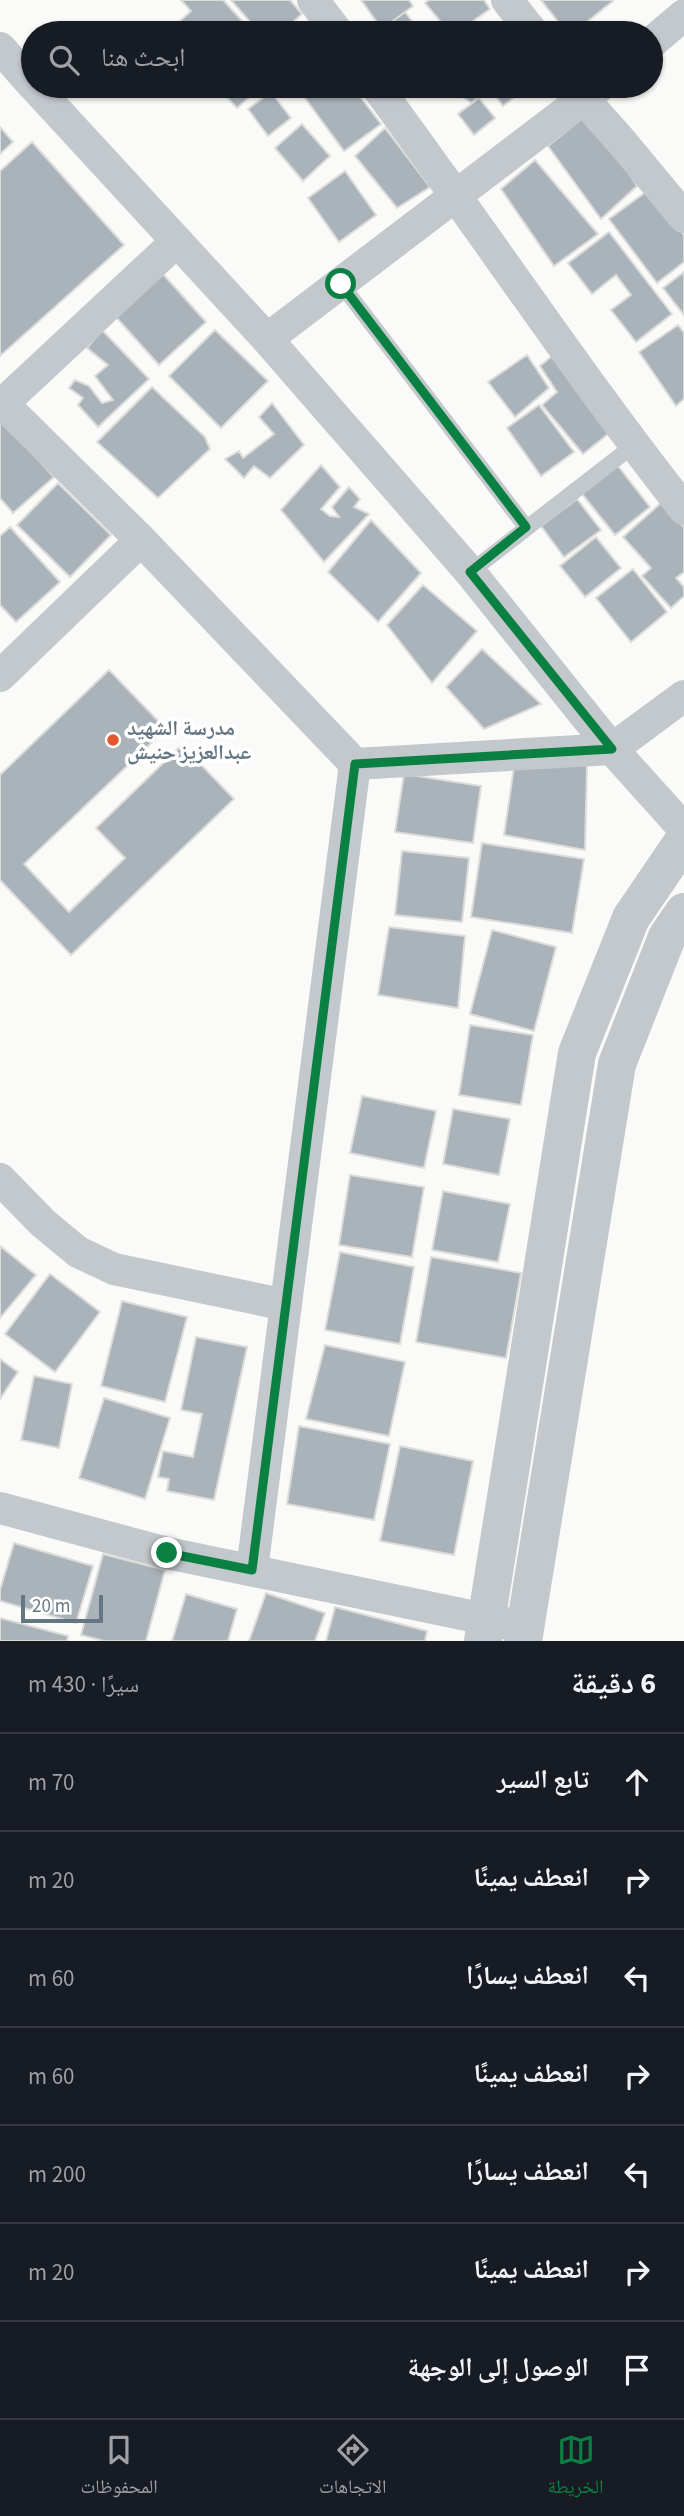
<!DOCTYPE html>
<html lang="ar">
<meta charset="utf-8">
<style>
:root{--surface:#171b24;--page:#20242c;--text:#f1f3f6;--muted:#9ea1a6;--line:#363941;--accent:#0b8043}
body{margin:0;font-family:"Source Sans 3","Noto Naskh Arabic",sans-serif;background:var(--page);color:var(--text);direction:rtl}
.scale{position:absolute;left:21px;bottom:18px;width:82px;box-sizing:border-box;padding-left:7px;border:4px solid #657683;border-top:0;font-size:19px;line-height:24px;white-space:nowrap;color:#657683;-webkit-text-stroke:5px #fff;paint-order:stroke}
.stop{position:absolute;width:21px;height:21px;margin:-16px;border:5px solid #0b8043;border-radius:50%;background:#fff}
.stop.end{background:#0b8043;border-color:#fff;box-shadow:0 2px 7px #0008}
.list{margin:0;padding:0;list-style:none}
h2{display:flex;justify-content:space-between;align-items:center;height:91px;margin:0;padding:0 28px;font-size:30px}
h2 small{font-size:23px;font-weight:400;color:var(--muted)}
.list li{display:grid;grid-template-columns:46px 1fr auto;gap:21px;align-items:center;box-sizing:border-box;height:98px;padding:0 28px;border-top:2px solid var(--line)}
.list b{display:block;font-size:26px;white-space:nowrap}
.list em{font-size:23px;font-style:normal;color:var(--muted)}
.icon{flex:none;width:38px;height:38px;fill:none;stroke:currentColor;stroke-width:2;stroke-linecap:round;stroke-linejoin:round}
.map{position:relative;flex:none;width:684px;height:1641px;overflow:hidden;direction:ltr}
.search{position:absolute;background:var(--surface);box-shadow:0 2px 5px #0004;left:21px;right:21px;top:21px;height:77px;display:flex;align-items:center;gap:18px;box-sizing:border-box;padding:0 24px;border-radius:38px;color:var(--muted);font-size:26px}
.sheet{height:777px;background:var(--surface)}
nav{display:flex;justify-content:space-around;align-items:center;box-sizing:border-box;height:98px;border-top:2px solid var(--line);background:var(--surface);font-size:19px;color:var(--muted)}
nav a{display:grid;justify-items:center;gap:4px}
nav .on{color:var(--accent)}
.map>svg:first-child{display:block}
</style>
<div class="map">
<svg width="684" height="1641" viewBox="0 0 684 1641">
<rect width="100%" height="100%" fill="#fafaf8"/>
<path fill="#aab3b9" stroke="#dcdcda" stroke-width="2" d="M181 0H223L253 33H189L179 22 191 11Z
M231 0H290L302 14 280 33H260Z
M361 0H409L413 6 382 29Z
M429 0H484L490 9 456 33H450L425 3Z
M541 0H612L613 1 573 33H567Z
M405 12 421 33H377Z
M216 86H259L261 87 237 108Z
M296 86H352L381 124 344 151Z
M445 86H480L484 91 472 103Z
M488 86H529L503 106Z
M271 92 291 118 268 136 248 109Z
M479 98 495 118 474 135 458 114Z
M590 112 637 186 601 219 548 146Z
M302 124 330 156 303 181 275 148Z
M0 127 13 142 0 154Z
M385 128 430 187 397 208 355 156Z
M32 142 124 245 0 356V171Z
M535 160 598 234 554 266 501 189Z
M345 171 376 215 339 242 308 198Z
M650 189 684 235V262L657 283 609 219Z
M609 232 672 314 636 342 611 310 631 295 616 275 592 294 568 263Z
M684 272V315L663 288Z
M162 273 206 322 159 365 115 316Z
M678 325 684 333V399L676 406 639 352Z
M102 330 149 379 98 427 78 405 83 398 69 388 75 380 89 386 102 403 113 400 95 376 108 365 87 348Z
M215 330 268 381 221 428 169 376Z
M557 352 618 426 583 454 542 405 557 392 540 366Z
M527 355 549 388 515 417 488 382Z
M152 387 205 437 210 449 158 498 97 442Z
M272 403 304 445 270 478 254 466 244 478 225 459 239 451 243 458 274 434 259 417Z
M539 405 574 452 541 476 507 428Z
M0 418 54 477 13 513 0 498Z
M321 465 340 487 321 509 330 516 339 517 332 507 349 487 360 499 354 507 369 514 324 562 281 510Z
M618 466 650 507 615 535 582 494Z
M58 483 111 535 70 577 17 525Z
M577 499 601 530 564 557 541 526Z
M662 502 684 527V572L676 578 684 587V596L671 608 642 576 651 568 623 537Z
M371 520 421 573 378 622 328 572Z
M10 527 60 582 16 622 0 605V536Z
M596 537 621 568 585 597 560 566Z
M633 569 667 612 631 642 596 598Z
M423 585 477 631 432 683 387 625Z
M482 649 541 704 484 729 446 687Z
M109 670 166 729 24 864 69 912 125 858 96 828 182 745 234 799 71 955 0 880V775Z
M587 764 585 850 504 835 514 767Z
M404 774 481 786 473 843 395 832Z
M482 843 584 859 572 933 471 917Z
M402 851 469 858 462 922 395 915Z
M389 927 465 936 458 1008 378 995Z
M492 930 556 947 534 1031 470 1014Z
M470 1025 533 1035 521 1105 459 1095Z
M362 1096 436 1111 424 1168 350 1153Z
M453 1109 510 1119 499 1175 443 1164Z
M350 1175 424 1187 412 1257 339 1245Z
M443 1191 510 1204 498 1262 432 1250Z
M0 1246 36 1275 0 1318Z
M340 1252 414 1267 400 1344 325 1330Z
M431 1257 521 1273 506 1358 416 1342Z
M50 1274 100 1312 55 1372 5 1334Z
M122 1301 187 1317 165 1402 101 1386Z
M196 1337 247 1347 214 1500 167 1491 169 1479 158 1477 163 1451 193 1457 202 1414 181 1410Z
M325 1345 405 1362 389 1436 306 1419Z
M0 1359 18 1372 0 1399Z
M34 1376 72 1384 59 1448 21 1440Z
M104 1398 170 1418 145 1499 79 1478Z
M299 1426 390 1444 374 1520 287 1504Z
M400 1446 473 1461 454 1555 380 1541Z
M14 1543 93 1566 76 1623 0 1601V1590Z
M103 1554 165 1570 146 1641H104L81 1635Z
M266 1593 325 1613 315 1641H249Z
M186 1594 237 1609 228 1641H172Z
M335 1607 427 1631 425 1641H326Z
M0 1618 68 1636 67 1641H0Z"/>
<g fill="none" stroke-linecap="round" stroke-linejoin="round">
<path stroke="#c3c8cc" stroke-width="16" d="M341 284 526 527
M470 572 634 445"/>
<path stroke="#c3c8cc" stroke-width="32" d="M313 0 338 33
M507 0 533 33
M651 43 684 15
M0 48 33 85
M34 86 267 339 470 572 612 749 684 829
M376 86C480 226 576 372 684 509
M572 86 621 141 684 217
M267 339 600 86
M3 404 141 540 355 764
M0 406 176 242
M0 676 141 540
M0 1179 43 1223 78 1252 114 1269 286 1305
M0 1508 167 1553 510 1624
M252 1570 355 764 612 749 684 696"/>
<path stroke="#c3c8cc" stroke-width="38" d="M483 1641 577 1053 631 918 684 840
M523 1641 617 1064 667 937 684 912"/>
</g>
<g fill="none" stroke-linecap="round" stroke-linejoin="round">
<path stroke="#0b8043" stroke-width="9" d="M167 1553 252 1570 355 764 612 749 470 572 526 527 341 284"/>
</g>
<circle fill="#e4572e" stroke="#fff" stroke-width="2.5" cx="113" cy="740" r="7"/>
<g text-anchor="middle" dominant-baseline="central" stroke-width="7" stroke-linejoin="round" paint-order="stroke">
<g font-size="21" font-weight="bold" fill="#657683" stroke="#fff" text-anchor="start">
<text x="127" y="728">مدرسة الشهيد<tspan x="127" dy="24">عبدالعزيز حنيش</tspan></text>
</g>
</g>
</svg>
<div class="scale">20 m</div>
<div class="stop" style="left:341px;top:284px"></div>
<div class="stop end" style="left:167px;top:1553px"></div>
<div class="search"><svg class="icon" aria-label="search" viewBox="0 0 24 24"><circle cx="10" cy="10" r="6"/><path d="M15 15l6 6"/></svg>ابحث هنا</div>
</div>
<section class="sheet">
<h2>6 دقيقة<small>سيرًا · 430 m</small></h2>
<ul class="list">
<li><svg class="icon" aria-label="ahead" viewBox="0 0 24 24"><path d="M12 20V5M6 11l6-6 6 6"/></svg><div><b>تابع السير</b></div><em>70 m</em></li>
<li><svg class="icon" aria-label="right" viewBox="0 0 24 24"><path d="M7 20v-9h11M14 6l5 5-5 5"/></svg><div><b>انعطف يمينًا</b></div><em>20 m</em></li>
<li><svg class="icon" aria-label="left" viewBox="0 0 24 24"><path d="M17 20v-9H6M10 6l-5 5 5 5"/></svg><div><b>انعطف يسارًا</b></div><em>60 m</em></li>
<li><svg class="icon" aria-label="right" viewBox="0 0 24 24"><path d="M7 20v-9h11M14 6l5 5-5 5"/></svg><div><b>انعطف يمينًا</b></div><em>60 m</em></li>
<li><svg class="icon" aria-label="left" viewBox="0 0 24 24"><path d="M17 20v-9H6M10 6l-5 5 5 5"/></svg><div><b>انعطف يسارًا</b></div><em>200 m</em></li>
<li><svg class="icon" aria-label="right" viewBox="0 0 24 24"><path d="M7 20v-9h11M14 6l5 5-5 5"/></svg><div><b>انعطف يمينًا</b></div><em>20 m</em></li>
<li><svg class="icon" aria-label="arrive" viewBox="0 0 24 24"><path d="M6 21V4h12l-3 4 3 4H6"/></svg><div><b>الوصول إلى الوجهة</b></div></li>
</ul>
</section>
<nav>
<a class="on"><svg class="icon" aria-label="map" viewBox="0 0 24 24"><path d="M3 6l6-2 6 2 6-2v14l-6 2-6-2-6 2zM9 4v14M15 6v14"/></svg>الخريطة</a>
<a><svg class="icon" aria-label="directions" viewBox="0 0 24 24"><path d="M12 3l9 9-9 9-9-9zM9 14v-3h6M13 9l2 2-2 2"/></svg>الاتجاهات</a>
<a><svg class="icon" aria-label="saved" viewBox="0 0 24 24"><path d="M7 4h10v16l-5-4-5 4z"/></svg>المحفوظات</a>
</nav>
